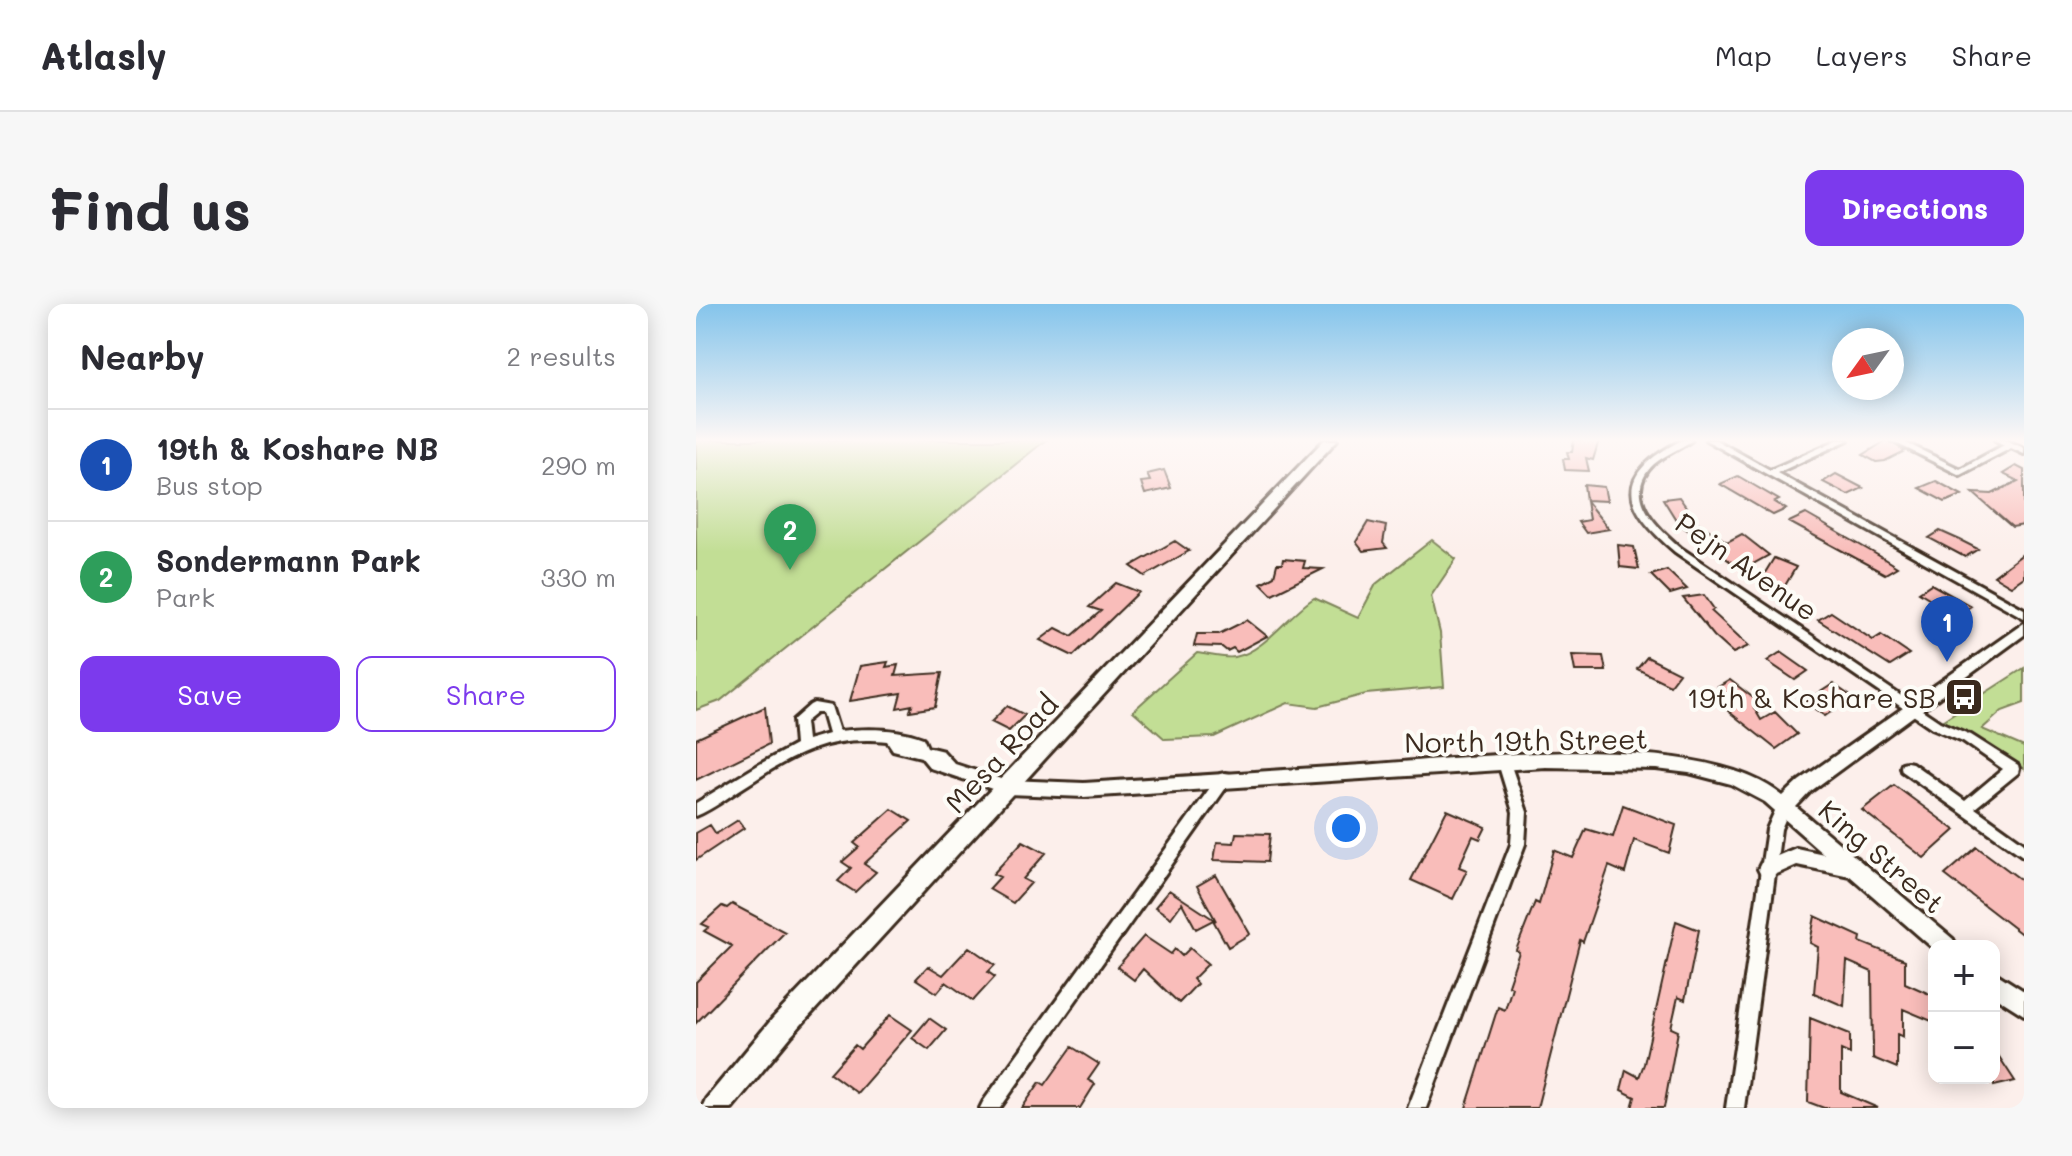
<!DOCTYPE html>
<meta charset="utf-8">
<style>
:root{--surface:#fff;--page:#f7f7f7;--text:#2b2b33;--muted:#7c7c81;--line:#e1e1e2;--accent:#7c3aed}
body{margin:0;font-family:Mali,sans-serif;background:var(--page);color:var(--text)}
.controls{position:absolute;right:24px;bottom:24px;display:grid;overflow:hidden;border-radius:16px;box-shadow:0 4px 20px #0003}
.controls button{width:72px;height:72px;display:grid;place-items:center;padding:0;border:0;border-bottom:2px solid var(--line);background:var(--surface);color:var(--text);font:40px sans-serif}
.compass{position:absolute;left:1136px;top:24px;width:72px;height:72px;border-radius:50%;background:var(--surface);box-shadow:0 4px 20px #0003;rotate:237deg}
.you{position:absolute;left:650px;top:524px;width:28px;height:28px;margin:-20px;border:6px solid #fff;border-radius:50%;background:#1a73e8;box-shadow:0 0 0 12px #1a73e833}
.badge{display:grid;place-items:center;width:52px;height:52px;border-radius:50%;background:var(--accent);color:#fff;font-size:26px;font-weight:700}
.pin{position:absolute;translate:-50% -66px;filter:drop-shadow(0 2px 4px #0008)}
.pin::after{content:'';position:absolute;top:42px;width:28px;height:24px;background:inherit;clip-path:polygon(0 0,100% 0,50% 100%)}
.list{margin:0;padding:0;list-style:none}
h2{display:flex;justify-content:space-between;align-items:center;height:104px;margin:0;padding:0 32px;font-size:34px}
h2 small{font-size:26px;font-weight:400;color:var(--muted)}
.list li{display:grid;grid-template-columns:52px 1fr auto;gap:24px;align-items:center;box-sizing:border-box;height:112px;padding:0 32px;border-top:2px solid var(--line)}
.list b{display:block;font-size:30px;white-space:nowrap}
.list p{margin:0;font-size:26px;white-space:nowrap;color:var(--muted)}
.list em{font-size:26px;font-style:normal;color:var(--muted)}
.actions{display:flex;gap:16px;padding:24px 32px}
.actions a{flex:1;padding:18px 0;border:2px solid var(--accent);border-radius:16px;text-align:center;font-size:28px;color:var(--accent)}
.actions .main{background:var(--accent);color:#fff}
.map{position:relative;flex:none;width:1328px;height:804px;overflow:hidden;border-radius:16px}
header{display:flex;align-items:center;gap:48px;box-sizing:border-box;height:112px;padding:0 40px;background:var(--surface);border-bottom:2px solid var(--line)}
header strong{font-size:38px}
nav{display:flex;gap:44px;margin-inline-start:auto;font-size:28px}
.intro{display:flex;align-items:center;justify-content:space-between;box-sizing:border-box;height:192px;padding:0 48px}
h1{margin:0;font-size:56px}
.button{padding:20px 36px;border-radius:16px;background:var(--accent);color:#fff;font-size:28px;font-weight:700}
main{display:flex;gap:48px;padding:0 48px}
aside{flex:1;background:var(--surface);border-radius:16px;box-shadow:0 4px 20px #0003}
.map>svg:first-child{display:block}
</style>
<header>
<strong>Atlasly</strong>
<nav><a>Map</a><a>Layers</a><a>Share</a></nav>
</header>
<div class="intro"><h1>Find us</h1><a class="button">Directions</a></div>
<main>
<aside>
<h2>Nearby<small>2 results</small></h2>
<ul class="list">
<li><span class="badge" style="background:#1a4fb4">1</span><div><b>19th &amp; Koshare NB</b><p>Bus stop</p></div><em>290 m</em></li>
<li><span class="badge" style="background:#2e9e5b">2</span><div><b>Sondermann Park</b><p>Park</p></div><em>330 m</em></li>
</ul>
<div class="actions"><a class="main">Save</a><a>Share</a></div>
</aside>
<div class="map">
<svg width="1328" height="804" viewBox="0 0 1328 804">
<rect width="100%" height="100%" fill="#fcefeb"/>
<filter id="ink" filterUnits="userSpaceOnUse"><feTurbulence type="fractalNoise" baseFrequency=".0125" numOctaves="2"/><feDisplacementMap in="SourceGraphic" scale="16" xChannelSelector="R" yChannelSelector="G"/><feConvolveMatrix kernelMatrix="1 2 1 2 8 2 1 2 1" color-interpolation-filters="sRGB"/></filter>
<g filter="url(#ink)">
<path fill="#c2de95" stroke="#7e845a" stroke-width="2" d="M0 136H350L24 397 0 406Z
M736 236 760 255 735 292 744 329 748 383 670 390 621 403 592 399 518 433 469 435 437 407 501 349C512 350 528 355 539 353 568 348 593 310 618 294L662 314 680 280Z
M1328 364V399L1306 407 1286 425 1328 443V465L1276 431 1244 418Z"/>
<path fill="#f9bdba" stroke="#3b2a1e" stroke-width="2" d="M878 136H903L897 156 890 154 893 167 869 166 867 155H873L871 148H876Z
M1191 136 1209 147 1189 157 1180 158 1167 151Z
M1320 162 1328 166V221L1316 223 1277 189 1296 190 1322 177 1307 170Z
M468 166 475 184 449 190 445 178 454 177 451 170Z
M1140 170 1167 184 1152 191 1127 178Z
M1042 172 1083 196 1079 198 1090 205 1077 211 1024 180Z
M1240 177 1266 191 1249 198 1223 184Z
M888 181 908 183 911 197 890 196Z
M983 193 1001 218 1031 238 1046 230 1073 251 1046 266 982 219 967 195Z
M890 197 913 225 890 229 882 218 893 216Z
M1110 210 1185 253 1201 263 1189 270 1093 218Z
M672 218 690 222 687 239 691 244 667 247 660 238Z
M1244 227 1264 236 1282 245 1269 253 1233 234Z
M479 237 493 247 449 272 435 262Z
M922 241 938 243 943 265 924 263Z
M1328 249V273L1315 282 1298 272Z
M1078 254 1100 263 1087 285 1064 277Z
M587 255 609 257 607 264 627 265 576 290 565 279 578 272 581 260H586Z
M971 266 991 285 974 290 955 271Z
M420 279 443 288 377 352 344 336 360 324 376 332 405 307 393 303Z
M1235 280 1275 302 1263 310 1270 314 1248 329 1230 317 1242 309 1233 304 1241 299 1223 288Z
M1008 291 1018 305 1015 307 1053 342 1037 349 1018 332 987 294Z
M1135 308 1177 336 1185 331 1213 350 1194 362 1122 316Z
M551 316 571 332 541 348 537 344 531 347 526 343 498 342 501 330H523Z
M1085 348 1112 367 1099 376 1071 357Z
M876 351 907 352 910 367H879Z
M951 353 983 369 974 381 941 365Z
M192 358 190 363 202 361 199 372 246 369 239 403 214 407 216 401 201 404 205 389 154 397 164 362Z
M1034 376 1064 399 1058 404 1065 416 1079 408 1101 430 1080 445 1032 407 1044 400 1022 383Z
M1137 380 1156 393 1129 412 1109 398Z
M311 402 329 411 313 427 295 418Z
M69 403 73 440 0 476V435Z
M1198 481 1259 526 1228 554 1166 506Z
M927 501 980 521 973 549 938 536 929 569 913 562 887 638 884 636 841 804H770L802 703 809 706 816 683 812 681 823 648 820 646 839 598 843 600 858 546 877 554 890 525 917 533Z
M196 505 215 517 168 560 180 568 159 588 142 577 155 564 146 558 163 543 158 539Z
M751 506 790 523 784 535 777 532 763 563 771 566 757 595 715 576Z
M42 516 48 524 0 556V529L14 521 20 530Z
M540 529 574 530 571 558 518 556 521 538 538 539Z
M327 537 350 549 327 575 335 579 317 599 293 585 304 573 297 570Z
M1281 543 1328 578V632L1249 571Z
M520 571 554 630 532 643 517 616 500 625 486 599 475 614 459 603 473 586 520 617 501 582Z
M36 600 89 628 0 719V678L36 642 8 627 13 623 6 620 26 602 31 604Z
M1119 612 1165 633 1164 638 1209 656V679L1238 692V718L1207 705V733L1201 730V764L1177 754 1176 668 1151 657 1148 702 1118 689 1122 643 1114 639Z
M980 617 1003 626 989 696 982 693 975 724 982 727 968 804H936L939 793 925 786 930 766 943 773 948 760Z
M448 632 475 650 479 645 486 652 494 644 512 660 497 675 501 680 483 699 447 665 438 676 421 663Z
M273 643 299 661 292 668 299 673 277 697 250 678 241 689 220 675 232 662 247 671Z
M194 711 216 726 161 789 134 769 159 741 164 745Z
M233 714 250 726 233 746 216 734Z
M1114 714 1154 730V750L1145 746V788L1182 804H1128L1112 798Z
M376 743 403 760 392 776 399 780 384 804H326L344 778 349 781Z
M1298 745 1319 777 1298 782Z"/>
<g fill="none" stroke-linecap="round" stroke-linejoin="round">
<g stroke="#3b2a1e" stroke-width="6">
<path id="minor" d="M986 136H996C984 145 970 150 958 160 925 191 961 223 985 244L1244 418 1275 431 1322 461 1323 465 1322 469 1279 504 1328 539V553L1206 467 1205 463 1206 459 1211 458 1216 459 1269 497 1307 465 1267 437 1236 424 979 248C925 202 917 171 986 136Z
M1010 136H1020L1074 166 1141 136H1152L1081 169 1328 305V314Z
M1194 136H1204L1264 165 1308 141 1299 136H1310L1328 144V150L1315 144 1264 171Z
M118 399 135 402 143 427C171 424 202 424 227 434L231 443 247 447 259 460 317 479 319 483 317 487 312 488 302 487 234 464 225 453 197 446 191 437C130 431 97 451 48 483 32 493 17 505 0 512V499L64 460 99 441 97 416 114 401ZM120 409H126L132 430 111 436 109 418Z
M808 454 813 455 814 459 831 508 829 540 730 804H712L815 540 817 508 802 459 803 455Z
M529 469 534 470 535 474 534 478 304 804H284L287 798 524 470Z
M1087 498 1092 500 1094 504 1085 525 1048 804H1030L1071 525 1082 500Z"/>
</g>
<g stroke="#3b2a1e" stroke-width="6">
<path id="tertiary" d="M1328 319V331L1115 487 1100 503 1257 635 1260 642H1238V645L1154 572 1101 561 1072 574 1065 571 1062 565 1065 559 1100 544 1128 550 1069 498 1035 480 993 469 960 465 849 463 388 493 312 490 306 488 303 483 306 478 312 476 388 479C481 473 573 467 666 461 771 454 1005 424 1087 492L1103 477Z
M1298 668 1328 687V711L1298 692Z"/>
</g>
<g stroke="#3b2a1e" stroke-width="6">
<path id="secondary" d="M628 136H641L95 732 36 804H6L10 795 77 714Z"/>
</g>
<use href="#minor" fill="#fdfcf7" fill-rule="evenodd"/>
<use href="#tertiary" fill="#fdfcf7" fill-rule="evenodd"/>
<use href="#secondary" fill="#fdfcf7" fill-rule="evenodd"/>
</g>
</g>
<linearGradient id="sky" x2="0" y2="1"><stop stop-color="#84c4eb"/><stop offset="0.55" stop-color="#fef8f6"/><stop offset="1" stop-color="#fef8f6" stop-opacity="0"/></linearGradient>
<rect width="1328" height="248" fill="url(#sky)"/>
<defs>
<g id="bus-square" transform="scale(2)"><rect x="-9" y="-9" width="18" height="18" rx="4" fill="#3b2a1e" stroke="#fdfcf7"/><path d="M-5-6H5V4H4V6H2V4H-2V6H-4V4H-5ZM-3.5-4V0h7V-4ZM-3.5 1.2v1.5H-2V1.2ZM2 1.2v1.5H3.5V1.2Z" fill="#fff"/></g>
</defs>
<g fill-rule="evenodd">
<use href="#bus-square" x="1268" y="393"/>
</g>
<g text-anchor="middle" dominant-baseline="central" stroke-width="8" stroke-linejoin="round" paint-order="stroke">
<g font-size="28" fill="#3b2a1e" stroke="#fdfcf7">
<text transform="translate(1051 262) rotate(35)">Pejn Avenue</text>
<text transform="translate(830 436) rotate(-1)">North 19th Street</text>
<text transform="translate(305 449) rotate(-47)">Mesa Road</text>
<text transform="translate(1186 552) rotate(41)">King Street</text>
</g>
<g font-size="28" fill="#3b2a1e" stroke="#fdfcf7" text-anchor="end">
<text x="1240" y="393">19th &amp; Koshare SB</text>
</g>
</g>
</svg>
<div class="controls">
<button>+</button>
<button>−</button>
</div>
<svg class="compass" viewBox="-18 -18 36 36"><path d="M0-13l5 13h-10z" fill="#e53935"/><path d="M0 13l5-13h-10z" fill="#7c7c81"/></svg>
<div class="you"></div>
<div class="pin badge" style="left:1251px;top:358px;background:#1a4fb4">1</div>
<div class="pin badge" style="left:94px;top:266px;background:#2e9e5b">2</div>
</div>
</main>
